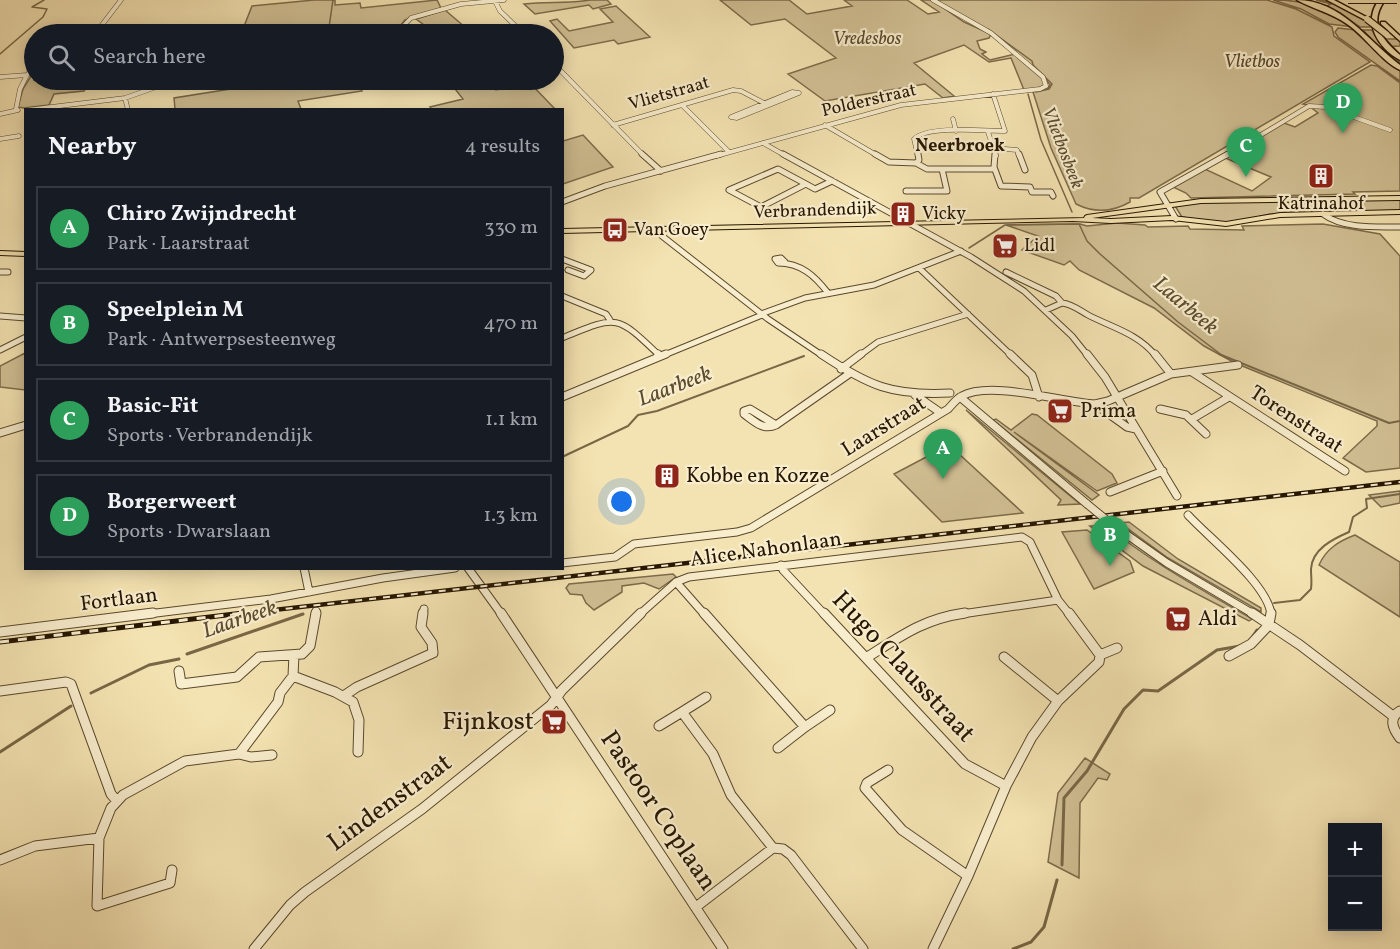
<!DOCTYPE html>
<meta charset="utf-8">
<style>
:root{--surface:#171b24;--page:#242831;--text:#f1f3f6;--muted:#9ea1a6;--line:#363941;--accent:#c59692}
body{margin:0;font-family:Vollkorn,serif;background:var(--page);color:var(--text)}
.controls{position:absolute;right:18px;bottom:18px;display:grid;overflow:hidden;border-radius:0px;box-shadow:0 3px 15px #0003}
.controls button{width:54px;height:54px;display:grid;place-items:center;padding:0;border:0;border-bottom:2px solid var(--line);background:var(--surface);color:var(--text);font:30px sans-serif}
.you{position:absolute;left:622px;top:502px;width:21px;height:21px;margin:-15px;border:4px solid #fff;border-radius:50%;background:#1a73e8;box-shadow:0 0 0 9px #1a73e833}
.badge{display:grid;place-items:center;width:39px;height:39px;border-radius:50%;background:var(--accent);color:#fff;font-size:20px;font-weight:700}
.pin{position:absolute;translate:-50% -50px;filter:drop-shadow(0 2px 3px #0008)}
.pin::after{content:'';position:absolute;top:32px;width:21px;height:18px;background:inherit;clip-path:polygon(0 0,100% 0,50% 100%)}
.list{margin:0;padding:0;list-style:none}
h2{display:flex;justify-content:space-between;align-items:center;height:78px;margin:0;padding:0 24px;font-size:26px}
h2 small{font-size:20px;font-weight:400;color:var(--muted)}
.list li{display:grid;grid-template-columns:39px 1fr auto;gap:18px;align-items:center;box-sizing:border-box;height:84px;margin:0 12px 12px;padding:0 12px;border:2px solid var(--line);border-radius:0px}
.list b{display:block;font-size:22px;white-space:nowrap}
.list p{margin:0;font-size:20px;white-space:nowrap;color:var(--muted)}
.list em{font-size:20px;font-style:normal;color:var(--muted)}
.icon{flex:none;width:33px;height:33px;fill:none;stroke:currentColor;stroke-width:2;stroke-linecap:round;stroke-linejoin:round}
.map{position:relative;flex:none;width:1400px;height:949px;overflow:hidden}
.search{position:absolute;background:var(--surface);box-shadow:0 3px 15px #0003;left:24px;top:24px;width:540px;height:66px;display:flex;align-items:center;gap:15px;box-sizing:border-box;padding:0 21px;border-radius:33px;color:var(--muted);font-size:22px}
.panel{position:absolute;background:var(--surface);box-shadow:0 3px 15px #0003;left:24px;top:108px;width:540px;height:462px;border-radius:0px}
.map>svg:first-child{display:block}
</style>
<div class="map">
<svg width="1400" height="949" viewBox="0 0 1400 949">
<rect width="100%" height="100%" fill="#f4e3b2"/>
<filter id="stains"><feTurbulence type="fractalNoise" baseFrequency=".00333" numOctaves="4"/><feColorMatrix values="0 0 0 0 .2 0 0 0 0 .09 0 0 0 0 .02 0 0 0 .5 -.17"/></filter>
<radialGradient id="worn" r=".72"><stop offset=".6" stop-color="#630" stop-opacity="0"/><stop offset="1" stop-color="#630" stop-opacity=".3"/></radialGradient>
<path fill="#d1c094" stroke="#7c6b4a" stroke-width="1.5" d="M314 0H335V5L360 3 361 8 437 0 441 8 405 20 394 34H356V31L364 30 363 25 354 26V34H241L252 6Z
M590 0H607L611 4 593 9 589 5 535 14 524 4C547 1 566 4 590 0Z
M720 0H789L807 14 852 6 844 0H907L928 14 939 12 921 0H932L964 22 991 34 989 38 977 41 980 49 986 52 982 54 990 60 1015 54 1042 77 1045 83 1043 87 1024 90 1011 58 989 62 964 45 914 63 954 96 943 98 925 84 825 101 788 74 836 58 785 19 751 25Z
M935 0H1267L1296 9 1332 27 1334 36 1370 62 1139 198H1130V202C1111 213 1094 213 1076 204L1051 148 1033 92 1048 88 1050 85 1045 78 998 39Z
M1273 0C1311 0 1322 8 1354 27L1329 24 1301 9Z
M1306 0 1327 6 1331 4 1316 0C1332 0 1364 13 1371 27H1360L1340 14Z
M616 6 650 37 618 44 614 40 574 48 550 21 557 19 569 31 613 22 600 9Z
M445 10 466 28 432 34 435 33 416 19Z
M1338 28 1356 30 1366 39H1371L1363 30H1372L1377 39H1400V46L1381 47 1400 63V65L1388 56 1400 69V81L1338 37 1335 32Z
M1371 65 1377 66 1400 83V191L1353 192 1355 194 1191 198 1186 193 1173 187 1205 169 1252 191 1271 177 1225 158 1284 123 1295 127 1318 113 1313 109 1317 106 1303 104Z
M34 71V80H92L84 91 54 94 49 105 24 108 18 107 23 89Z
M287 80H356L362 91 298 101 301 109H175L174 98Z
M448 80H487L496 90 529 82 555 109H432L430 107 463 99Z
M583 135 613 167 563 184V141Z
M1400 199V211L1270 214 1228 224 1182 217 1175 206 1198 202Z
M1117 223 1145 225 1148 227 1188 226 1190 229 1244 230 1242 226 1323 224 1380 234 1400 256V468L1366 472 1343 458 1377 426V421L1235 363 1204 346 1154 308 1079 270 1070 261 1064 265 1022 250 1038 236 1006 225 1080 224 1087 226Z
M25 353V390L0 387V366Z
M966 410 1080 504 1058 505 1061 500Z
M1032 414 1037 415 1112 474 1117 483 1097 491 1014 432 1099 495 1092 500 993 420 996 419 1011 430Z
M949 445 958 453 1023 513 942 522 894 474Z
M1400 491V503L1381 507 1369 495Z
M1129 522 1178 559 1261 608V612L1168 558 1120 523Z
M1105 525C1151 562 1201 589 1252 619L1249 621 1143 566 1090 526Z
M1087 530 1130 561 1134 572 1094 589 1062 532Z
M1355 535 1400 562V617L1319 565C1326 549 1339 541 1355 535Z
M673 574 676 577 659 589 644 583 622 586V592L594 610 586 603 582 595 570 594 566 588 569 584Z
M1085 758 1110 774 1107 780 1098 778 1080 803 1079 878 1048 862 1058 793Z"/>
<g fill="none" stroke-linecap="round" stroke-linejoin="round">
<path stroke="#786746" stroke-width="1.5" d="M988 29 1032 61 1033 65 1052 84 1049 89 1036 92
M328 34 333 0
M0 54 43 17 47 9 32 7 44 0
M1028 94 1041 140 1072 212
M969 248 1005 225 1079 224 1087 241 1100 254 1178 322 1223 356"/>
<path stroke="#786746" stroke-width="2" d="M1219 354 1389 423 1400 421
M562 457 628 426 638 415 657 411 804 356
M1274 603 1300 600 1311 589C1312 582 1311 576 1311 569 1312 549 1333 539 1349 532L1353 517 1367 508 1366 499 1400 494
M300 615 303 614"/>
<path stroke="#786746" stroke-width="3" d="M1253 636 1257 630
M187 654 303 614
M91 693 149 665 179 659
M0 752 71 706
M1062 865 1064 798 1087 771 1124 709 1143 690 1158 691 1217 650 1240 646
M1013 949 1031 942 1044 927 1057 880"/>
<g stroke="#5a492c" stroke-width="5">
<path id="minor-far3" d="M495 1 500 11 524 34
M95 34 121 0
M396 34 411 18 461 4 504 0
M554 64 644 156
M27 75 34 67
M0 77 27 75
M792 92 799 93 737 118 731 117Z
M125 98 128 110
M683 106 729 152
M16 109 20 89 27 75
M27 110 125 98 176 80
M0 114 18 110
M953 119 956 131
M613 125 733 90 741 91 764 103
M825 125 878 156
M988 132 996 156
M0 139 19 136
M763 143 786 156
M993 148 1017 150 1019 156
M716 156 901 105 1040 89 1046 86 1043 77 991 33 933 0
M918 156 914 139C928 125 985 131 1005 131L993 94
M1226 156 1309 106 1326 107 1390 130"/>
</g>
<g stroke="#5a492c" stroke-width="7">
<path id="minor-far2" d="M642 154 661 171
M783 154 971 257 1024 291 1072 336 1088 356
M875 154 889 162 916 163 927 169H993
M995 154 994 167 1001 186 1030 187 1032 192H1051L1053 196
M1019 154 1025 170
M916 163 919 160 918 154
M778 169 806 184 761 207 729 190Z
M806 184 815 189 832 181
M906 191H947L942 169
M562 202 605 186 721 154
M1323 214C1343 229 1376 227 1400 227
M1176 219 1160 192 1228 154
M660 229 662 236 768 319 823 356
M562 259 591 270 584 276 568 270
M785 262 781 258 775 259 778 263C801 263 815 276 828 293
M919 268 1012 356
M0 272H8
M1006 272 1056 296 1062 303C1072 304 1079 310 1088 315 1113 328 1137 333 1156 356
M562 296 606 314 610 320
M1046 310 1062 303
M761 314 805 298 874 285 961 251
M0 316 26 318
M562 338C618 315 616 314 660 356
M0 350 26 337
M662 356 762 315
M859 356 878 342 968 314"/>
</g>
<g stroke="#5a492c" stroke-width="9">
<path id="minor-far1" d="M658 354 660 356
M821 354C869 386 892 396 950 393
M1010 354 1032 375 1039 397
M1087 354 1105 377 1177 496
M1155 354 1171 374
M841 369 861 354
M1192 372 1345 471
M915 395 941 413
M562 397 666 354
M960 397 1087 504
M1095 404 1127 427 1136 429
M750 409 776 425C763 431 754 421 744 414V411Z
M1160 409 1186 415 1206 434
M1192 419 1229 397
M776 425 849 374
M0 433 26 425
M1110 492 1163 471
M1188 515C1209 538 1269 585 1271 615
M1109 522 1167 563 1255 615
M562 563 615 557 634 544 737 532 751 528 948 409C952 405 956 399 962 396 990 380 1061 402 1095 404L1108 401 1171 374 1238 365
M781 565 783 570 825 615
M304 568 309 592
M468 568 502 615
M676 582 705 615
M140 615 271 599 383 578 455 568
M315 615 316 611
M423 615 424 609
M639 615 676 582 689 577 1022 537 1030 542 1058 600 1070 615
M955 615 1058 600"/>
</g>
<g stroke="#5a492c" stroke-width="11">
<path id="minor" d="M501 613 723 949
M704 613 805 727 830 710
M824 613 965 764 1006 786
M1069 613 1100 655
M1252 613 1300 645 1393 716
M1269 624 1271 613
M0 632 153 613
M1229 656 1251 644 1267 627
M1004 657 1058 701
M866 658C901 636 923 619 965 613
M179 671 181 684 237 677 259 657 302 654 310 646 316 613
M293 676 294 655
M0 691 66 682 71 684 111 794 116 800
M345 695 357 687 433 653 432 643 421 627 423 613
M706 697 682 712 713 754 731 795 773 848
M1400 711C1388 718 1393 729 1400 738
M659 726 682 712
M778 748 805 727
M239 754 251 757 272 755
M888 770 867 783 865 788 902 830 968 876
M99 838 97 906 170 883 172 870
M0 860 35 846 99 838 111 808 123 795 185 761 239 754 278 702 280 693 293 676 335 692 353 702 359 720 358 752
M696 907 773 848 783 849 791 855 863 949
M254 949 290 905 305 892 422 809 551 705 562 690 641 613
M933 949 968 876 1006 786 1032 737 1058 701 1099 662 1100 655 1117 648"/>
</g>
<g stroke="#261600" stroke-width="2">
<path id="major" d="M1400 196V200L1201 203 1092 218 1111 219 1172 216 1226 222 1280 213 1400 210V214L1280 217 1226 226 1172 220 1111 223 1073 221 562 233V229L1084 218 1085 216 1087 215 1201 199Z
M0 251 26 252V256L0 255Z"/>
</g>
<g stroke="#261600" stroke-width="3">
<path id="highway" d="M1297 0C1341 0 1368 41 1400 65V70C1380 60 1366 37 1347 24 1332 13 1313 9 1297 0Z
M1327 0H1334L1370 19 1365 20Z
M1379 0H1385C1368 23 1382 39 1400 55V60C1378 48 1362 22 1379 0Z
M1381 22H1385L1400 36V41L1381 24Z"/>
</g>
<use href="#minor-far3" stroke="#f8edcd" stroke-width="4"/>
<use href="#minor-far2" stroke="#f8edcd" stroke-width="5"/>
<use href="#minor-far1" stroke="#f8edcd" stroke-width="7"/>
<use href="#minor" stroke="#f8edcd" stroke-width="9"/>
<use href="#major" fill="#f4e3b2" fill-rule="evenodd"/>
<use href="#highway" fill="#f4e3b2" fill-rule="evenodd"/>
<g stroke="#261600" stroke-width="4.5">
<path id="rail-far1" d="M230 615 1400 482"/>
</g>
<g stroke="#261600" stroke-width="5">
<path id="rail" d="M0 642 243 613"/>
</g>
<use href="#rail-far1" stroke="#f8edcd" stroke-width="2" stroke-dasharray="7" stroke-linecap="butt"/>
<use href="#rail" stroke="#f8edcd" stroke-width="3" stroke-dasharray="9" stroke-linecap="butt"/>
<g stroke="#5a492c" stroke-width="9" stroke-linecap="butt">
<path id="minor-bridge" d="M1087 504 1109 522"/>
</g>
<g stroke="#261600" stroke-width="8" stroke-linecap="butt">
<path id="highway-bridge" d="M1348 0H1397
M1367 19 1386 34"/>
</g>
<use href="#minor-bridge" stroke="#f8edcd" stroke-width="7"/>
<use href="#highway-bridge" stroke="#f4e3b2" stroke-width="6"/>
</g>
<defs>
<g id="building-square" transform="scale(1.35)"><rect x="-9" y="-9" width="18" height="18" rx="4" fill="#8f2418" stroke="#f8edcd"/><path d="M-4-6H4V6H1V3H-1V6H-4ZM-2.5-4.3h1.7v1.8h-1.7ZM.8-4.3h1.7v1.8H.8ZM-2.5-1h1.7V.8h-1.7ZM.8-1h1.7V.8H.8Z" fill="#fff"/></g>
<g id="bus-square" transform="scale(1.35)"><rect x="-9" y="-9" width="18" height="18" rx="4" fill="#8f2418" stroke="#f8edcd"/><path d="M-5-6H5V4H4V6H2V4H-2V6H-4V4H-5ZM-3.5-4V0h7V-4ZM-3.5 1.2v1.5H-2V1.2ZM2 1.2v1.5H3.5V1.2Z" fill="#fff"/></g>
<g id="supermarket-square" transform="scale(1.35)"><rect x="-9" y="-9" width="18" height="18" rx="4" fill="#8f2418" stroke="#f8edcd"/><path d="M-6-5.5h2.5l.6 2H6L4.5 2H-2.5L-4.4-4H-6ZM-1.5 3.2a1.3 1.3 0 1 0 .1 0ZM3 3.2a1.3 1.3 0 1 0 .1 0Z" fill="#fff"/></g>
</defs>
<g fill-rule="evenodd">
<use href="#building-square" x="1321" y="176"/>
<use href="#building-square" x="903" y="214"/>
<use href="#bus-square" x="615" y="230"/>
<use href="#supermarket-square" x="1005" y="246"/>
<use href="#supermarket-square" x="1060" y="411"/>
<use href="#building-square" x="667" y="476"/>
<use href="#supermarket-square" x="1178" y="619"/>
<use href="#supermarket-square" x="554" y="722"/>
</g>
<g text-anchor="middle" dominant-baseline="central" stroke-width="4.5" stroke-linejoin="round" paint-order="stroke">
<g font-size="18" font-style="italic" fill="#59492c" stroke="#f8edcd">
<text x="867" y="39">Vredesbos</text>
<text x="1252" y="62">Vlietbos</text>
</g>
<g font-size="18" fill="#261600" stroke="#f8edcd">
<text transform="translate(669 94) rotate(-16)">Vlietstraat</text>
<text transform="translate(869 101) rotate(-13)">Polderstraat</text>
<text transform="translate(815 211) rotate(-2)">Verbrandendijk</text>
</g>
<g font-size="18" font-weight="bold" fill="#261600" stroke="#f8edcd">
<text x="960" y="146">Neerbroek</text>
</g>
<g font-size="18" font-style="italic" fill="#5c4c2f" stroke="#f8edcd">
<text transform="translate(1062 148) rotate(69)">Vlietbosbeek</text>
</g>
<g font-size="18" fill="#261600" stroke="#f8edcd" text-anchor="start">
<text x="1321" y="204" text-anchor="middle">Katrinahof</text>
<text x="922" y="214">Vicky</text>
<text x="634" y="230">Van Goey</text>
<text x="1024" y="246">Lidl</text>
</g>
<g font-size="21" fill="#261600" stroke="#f8edcd" text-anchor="start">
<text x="1080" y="411">Prima</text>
<text x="686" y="476">Kobbe en Kozze</text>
<text x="1198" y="619">Aldi</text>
</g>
<g font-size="21" fill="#261600" stroke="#f8edcd">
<text transform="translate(1296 420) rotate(33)">Torenstraat</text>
<text transform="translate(884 427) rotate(-32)">Laarstraat</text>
<text transform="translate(766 550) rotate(-8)">Alice Nahonlaan</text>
<text transform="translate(119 600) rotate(-7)">Fortlaan</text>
</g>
<g font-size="22" font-style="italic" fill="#5c4c2f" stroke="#f8edcd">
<text transform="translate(1185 306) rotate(40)">Laarbeek</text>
<text transform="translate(675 387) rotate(-21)">Laarbeek</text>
<text transform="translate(240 620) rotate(-19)">Laarbeek</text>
</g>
<g font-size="26" fill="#261600" stroke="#f8edcd">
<text transform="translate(903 667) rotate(47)">Hugo Clausstraat</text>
<text transform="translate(390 803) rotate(-36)">Lindenstraat</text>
<text transform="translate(658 811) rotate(56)">Pastoor Coplaan</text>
</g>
<g font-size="26" fill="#261600" stroke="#f8edcd" text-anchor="end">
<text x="534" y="722">Fijnkost</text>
</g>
</g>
<rect width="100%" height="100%" filter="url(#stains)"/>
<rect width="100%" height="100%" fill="url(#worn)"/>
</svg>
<div class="controls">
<button>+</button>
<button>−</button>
</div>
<div class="you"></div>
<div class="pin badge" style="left:943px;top:479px;background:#2e9e5b">A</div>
<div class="pin badge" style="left:1110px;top:566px;background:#2e9e5b">B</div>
<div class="pin badge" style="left:1246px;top:177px;background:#2e9e5b">C</div>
<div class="pin badge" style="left:1343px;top:133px;background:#2e9e5b">D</div>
<div class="search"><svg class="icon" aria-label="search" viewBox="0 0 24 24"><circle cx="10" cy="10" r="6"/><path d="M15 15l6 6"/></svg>Search here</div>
<section class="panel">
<h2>Nearby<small>4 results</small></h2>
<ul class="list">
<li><span class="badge" style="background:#2e9e5b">A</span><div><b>Chiro Zwijndrecht</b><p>Park · Laarstraat</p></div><em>330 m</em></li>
<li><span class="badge" style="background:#2e9e5b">B</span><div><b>Speelplein M</b><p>Park · Antwerpsesteenweg</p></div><em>470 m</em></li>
<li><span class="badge" style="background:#2e9e5b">C</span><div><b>Basic-Fit</b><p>Sports · Verbrandendijk</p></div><em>1.1 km</em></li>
<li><span class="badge" style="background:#2e9e5b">D</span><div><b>Borgerweert</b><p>Sports · Dwarslaan</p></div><em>1.3 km</em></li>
</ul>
</section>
</div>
